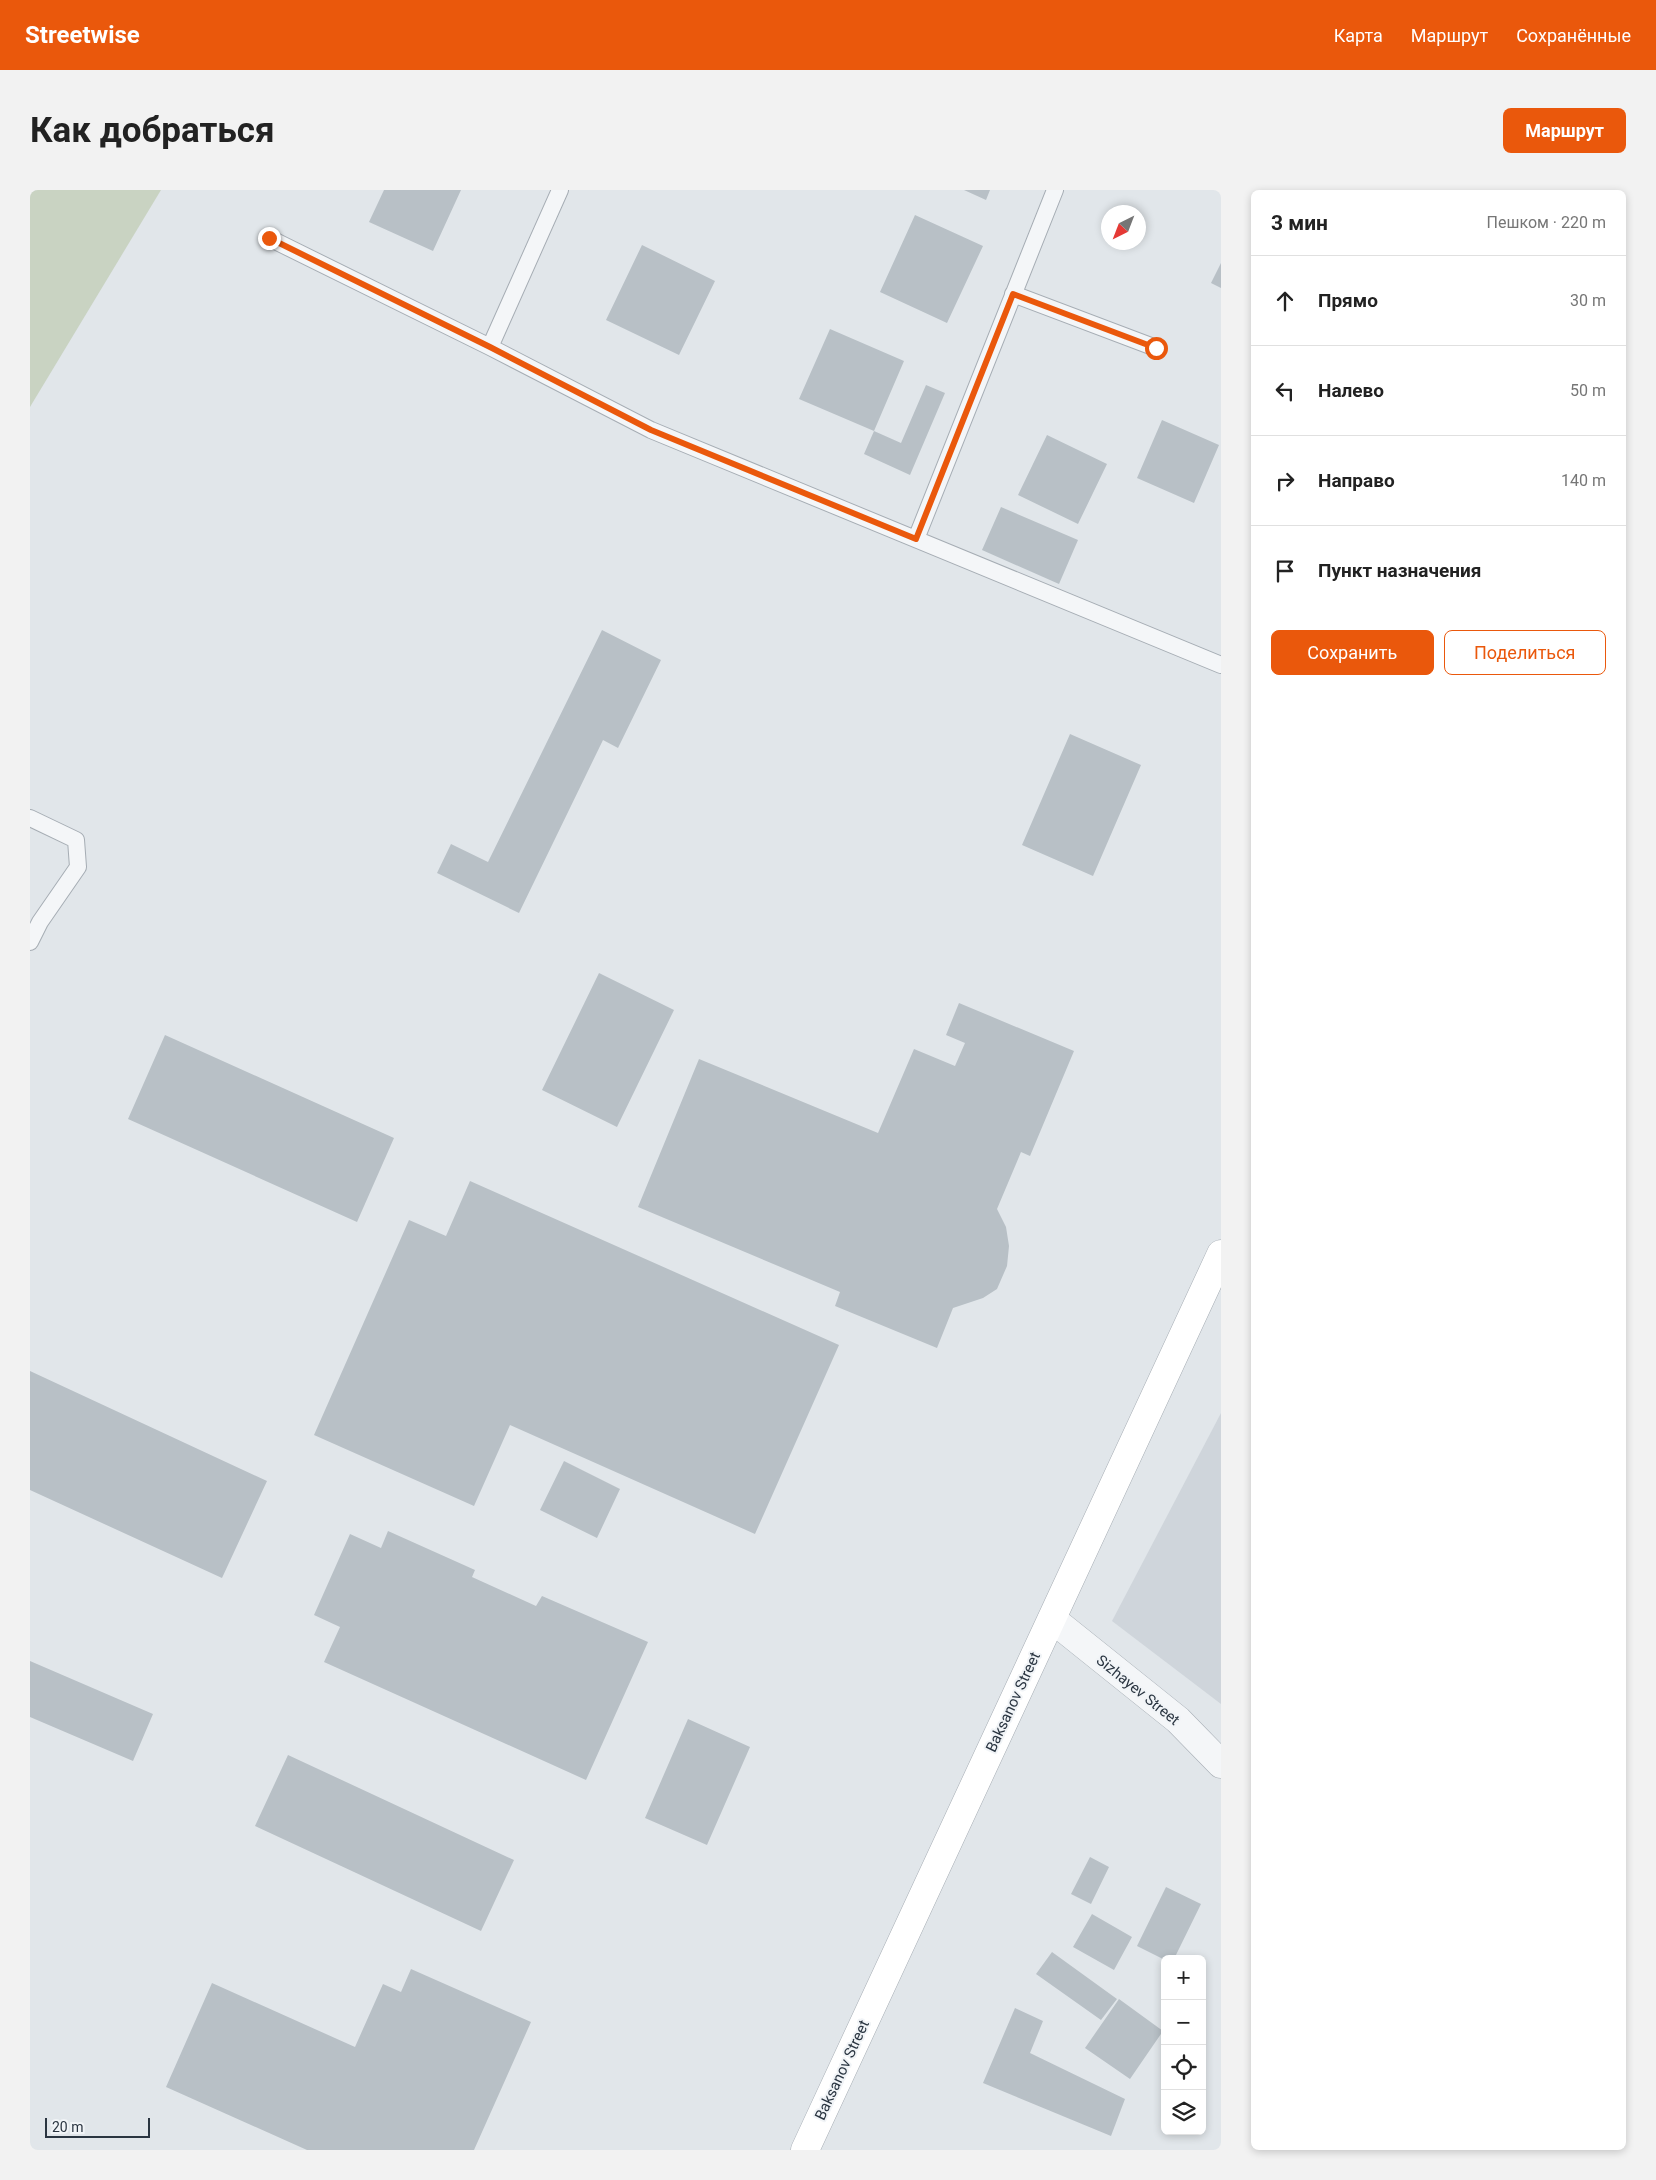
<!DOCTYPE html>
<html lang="ru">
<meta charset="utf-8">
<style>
:root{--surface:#fff;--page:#f2f2f2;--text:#222;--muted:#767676;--line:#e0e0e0;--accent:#ea580c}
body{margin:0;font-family:Roboto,sans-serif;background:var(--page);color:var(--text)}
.controls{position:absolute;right:15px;bottom:15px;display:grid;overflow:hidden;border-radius:8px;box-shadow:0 2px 8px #0003}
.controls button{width:45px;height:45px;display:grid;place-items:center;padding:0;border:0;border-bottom:1px solid var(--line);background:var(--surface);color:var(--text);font:25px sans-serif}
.compass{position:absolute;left:1071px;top:15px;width:45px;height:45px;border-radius:50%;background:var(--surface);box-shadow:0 2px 8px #0003;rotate:222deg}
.scale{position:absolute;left:15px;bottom:12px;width:105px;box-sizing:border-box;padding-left:5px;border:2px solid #2a3541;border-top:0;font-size:14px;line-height:18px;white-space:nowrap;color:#2a3541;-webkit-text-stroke:4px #f1f4f7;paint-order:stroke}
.stop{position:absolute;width:15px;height:15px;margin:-11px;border:4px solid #ea580c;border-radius:50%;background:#fff}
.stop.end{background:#ea580c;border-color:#fff;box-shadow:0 1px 5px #0008}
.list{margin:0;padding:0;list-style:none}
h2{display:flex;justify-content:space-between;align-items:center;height:65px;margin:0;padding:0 20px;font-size:21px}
h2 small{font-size:16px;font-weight:400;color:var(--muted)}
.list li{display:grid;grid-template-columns:32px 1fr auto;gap:15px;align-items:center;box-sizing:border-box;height:90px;padding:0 20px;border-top:1px solid var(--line)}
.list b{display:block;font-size:19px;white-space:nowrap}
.list em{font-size:16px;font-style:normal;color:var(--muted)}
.actions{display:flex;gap:10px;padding:15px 20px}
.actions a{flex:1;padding:11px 0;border:1px solid var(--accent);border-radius:8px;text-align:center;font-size:18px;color:var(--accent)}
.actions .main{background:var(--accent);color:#fff}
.icon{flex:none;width:28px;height:28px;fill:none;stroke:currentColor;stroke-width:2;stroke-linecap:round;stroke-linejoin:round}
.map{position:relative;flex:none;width:1191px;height:1960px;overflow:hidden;border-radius:8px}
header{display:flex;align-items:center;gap:30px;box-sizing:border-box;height:70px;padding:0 25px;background:var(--accent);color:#fff}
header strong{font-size:24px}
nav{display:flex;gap:28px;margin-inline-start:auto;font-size:18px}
.intro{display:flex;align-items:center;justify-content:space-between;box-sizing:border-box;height:120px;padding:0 30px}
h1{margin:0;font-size:35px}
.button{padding:12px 22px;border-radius:8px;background:var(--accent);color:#fff;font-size:18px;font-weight:700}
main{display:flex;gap:30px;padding:0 30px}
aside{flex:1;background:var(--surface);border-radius:8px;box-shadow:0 2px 8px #0003}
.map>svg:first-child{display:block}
</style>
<header>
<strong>Streetwise</strong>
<nav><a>Карта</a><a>Маршрут</a><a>Сохранённые</a></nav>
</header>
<div class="intro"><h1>Как добраться</h1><a class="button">Маршрут</a></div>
<main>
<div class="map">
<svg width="1191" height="1960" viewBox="0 0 1191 1960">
<rect width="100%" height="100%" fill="#e1e6ea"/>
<path fill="#cfd5db" d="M1191 1223V1514L1082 1431Z"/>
<path fill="#c9d3c2" d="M0 0H131L0 217Z"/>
<path fill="#b8c0c6" d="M354 0H431L403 61 339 32Z
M934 0H960L956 10Z
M885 25 953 56 917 133 850 102Z
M612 55 685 91 649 165 576 130Z
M1191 73V98L1181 93Z
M800 139 874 171 844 241 769 209Z
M896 195 915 203 880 285 834 264 844 241 871 253Z
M1132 230 1189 255 1164 313 1107 288Z
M1017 245 1077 274 1048 334 988 305Z
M971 317 1048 350 1029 394 952 360Z
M572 440 631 470 588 558 573 550 489 723 407 683 421 654 458 672Z
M1040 544 1111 575 1063 686 992 655Z
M569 783 644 820 587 937 512 900Z
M929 813 1044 861 1000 966 991 962 967 1019 976 1037 979 1056 977 1076 967 1099 953 1108 923 1118 907 1158 805 1116 810 1102 608 1017 669 869 848 943 884 859 925 876 935 853 916 845Z
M135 845 364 948 327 1032 98 929Z
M440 991 809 1155 725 1344 480 1235 444 1316 284 1245 379 1030 416 1046Z
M0 1181 237 1291 192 1388 0 1300Z
M534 1271 590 1299 567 1348 510 1320Z
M358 1341 445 1380 442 1387 506 1416 512 1406 618 1452 556 1590 294 1472 310 1437 284 1425 320 1344 351 1358Z
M0 1471 123 1524 103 1571 0 1527Z
M658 1529 720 1557 677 1655 615 1628Z
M258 1565 484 1670 451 1741 225 1636Z
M1060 1667 1079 1677 1061 1714 1041 1704Z
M1136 1697 1171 1714 1144 1769 1135 1770 1107 1756Z
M1062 1724 1102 1747 1084 1780 1043 1757Z
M1022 1762 1087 1809 1071 1830 1006 1784Z
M381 1779 501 1832 444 1960H277L136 1897 182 1793 325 1857 353 1794 371 1802Z
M1089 1809 1133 1841 1100 1889 1055 1858Z
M985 1818 1013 1831 1000 1863 1095 1909 1081 1946 953 1893Z"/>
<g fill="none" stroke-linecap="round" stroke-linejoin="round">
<g stroke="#a6adb4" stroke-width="18">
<path id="lane" d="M239 48 460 157 621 240 1191 475
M983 104 1126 158
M460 157 530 0
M886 349 1025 0
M0 628 46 650 48 677 10 732 0 752"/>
</g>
<g stroke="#a6adb4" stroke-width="29">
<path id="street" d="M1022 1429 1148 1530 1191 1574"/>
</g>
<g stroke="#a6adb4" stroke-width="29">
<path id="secondary" d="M775 1960 1191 1064"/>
</g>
<use href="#lane" stroke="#f4f6f8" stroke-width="16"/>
<use href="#street" stroke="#f4f6f8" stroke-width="28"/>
<use href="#secondary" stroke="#fff" stroke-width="28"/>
</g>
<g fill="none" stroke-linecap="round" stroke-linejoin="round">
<path stroke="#ea580c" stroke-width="6" d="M239 48 460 157 621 240 886 349 983 104 1126 158"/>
</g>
<g text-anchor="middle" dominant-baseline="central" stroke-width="4" stroke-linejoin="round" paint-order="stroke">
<g font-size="15" fill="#2a3541" stroke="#f1f4f7">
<text transform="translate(1108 1500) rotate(39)">Sizhayev Street</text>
<text transform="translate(983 1512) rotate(-65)">Baksanov Street</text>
<text transform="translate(812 1880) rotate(-65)">Baksanov Street</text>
</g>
</g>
</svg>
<div class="controls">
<button>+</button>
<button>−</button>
<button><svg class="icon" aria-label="locate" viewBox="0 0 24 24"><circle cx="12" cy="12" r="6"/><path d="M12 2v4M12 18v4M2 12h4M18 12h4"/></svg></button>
<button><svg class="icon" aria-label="layers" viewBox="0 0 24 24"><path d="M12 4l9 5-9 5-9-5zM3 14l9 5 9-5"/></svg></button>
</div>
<svg class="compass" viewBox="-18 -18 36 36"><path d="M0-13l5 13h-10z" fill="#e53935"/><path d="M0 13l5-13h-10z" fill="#767676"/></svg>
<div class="scale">20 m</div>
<div class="stop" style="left:1126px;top:158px"></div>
<div class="stop end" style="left:239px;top:48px"></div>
</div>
<aside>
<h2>3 мин<small>Пешком · 220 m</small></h2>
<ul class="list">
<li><svg class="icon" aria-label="ahead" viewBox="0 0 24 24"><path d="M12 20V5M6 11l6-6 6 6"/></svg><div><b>Прямо</b></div><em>30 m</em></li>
<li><svg class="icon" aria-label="left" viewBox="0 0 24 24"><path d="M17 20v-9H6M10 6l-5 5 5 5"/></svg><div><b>Налево</b></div><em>50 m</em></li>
<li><svg class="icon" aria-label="right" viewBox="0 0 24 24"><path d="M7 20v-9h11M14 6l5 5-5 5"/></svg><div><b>Направо</b></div><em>140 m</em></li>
<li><svg class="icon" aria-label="arrive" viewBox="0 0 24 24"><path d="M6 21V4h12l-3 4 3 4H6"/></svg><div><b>Пункт назначения</b></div></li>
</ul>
<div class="actions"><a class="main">Сохранить</a><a>Поделиться</a></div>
</aside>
</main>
